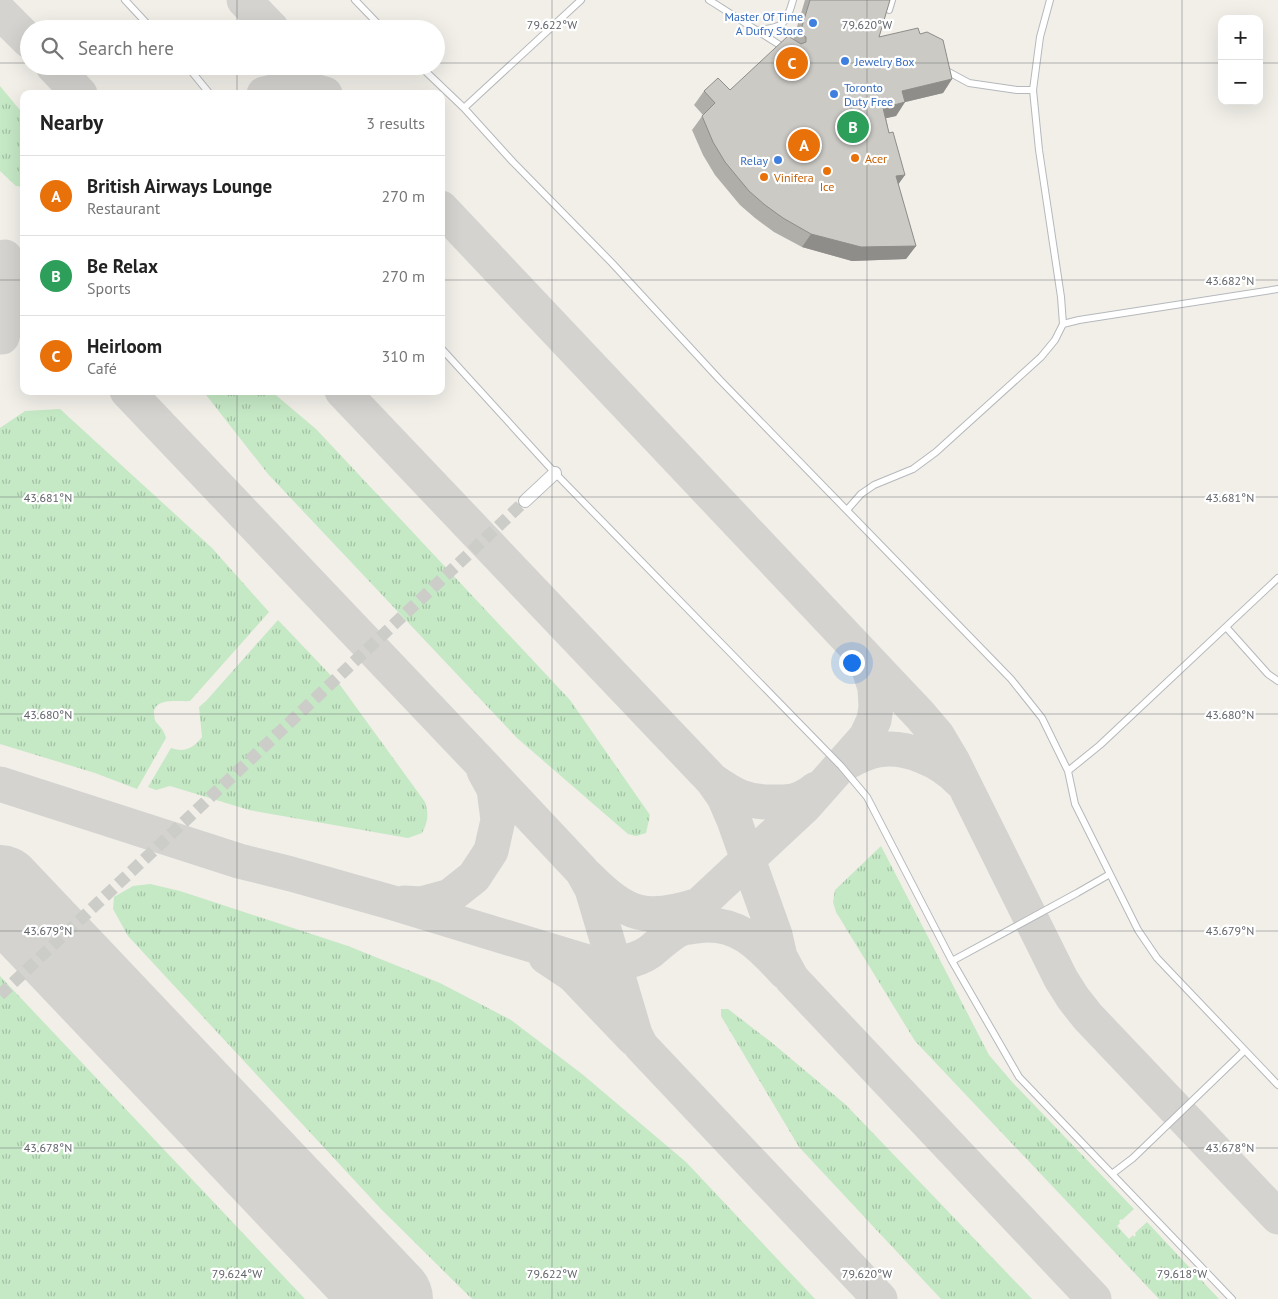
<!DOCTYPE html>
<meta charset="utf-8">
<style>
:root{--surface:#fff;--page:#f2f2f2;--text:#222;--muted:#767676;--line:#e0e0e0;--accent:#ea4335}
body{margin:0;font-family:"PT Sans",sans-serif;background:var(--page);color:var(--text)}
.controls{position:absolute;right:15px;top:15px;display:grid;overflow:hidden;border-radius:10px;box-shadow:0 5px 20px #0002}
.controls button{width:45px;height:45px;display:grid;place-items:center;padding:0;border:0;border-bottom:1px solid var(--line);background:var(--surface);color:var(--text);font:25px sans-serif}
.you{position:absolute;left:851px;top:662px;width:18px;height:18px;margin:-12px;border:4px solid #fff;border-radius:50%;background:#1a73e8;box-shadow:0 0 0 8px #1a73e833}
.badge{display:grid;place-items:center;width:32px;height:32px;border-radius:50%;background:var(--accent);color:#fff;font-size:16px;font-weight:700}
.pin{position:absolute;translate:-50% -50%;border:2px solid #fff;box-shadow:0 1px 5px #0006}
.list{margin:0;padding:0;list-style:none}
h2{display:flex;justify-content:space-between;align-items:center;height:65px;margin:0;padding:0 20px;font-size:21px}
h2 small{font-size:16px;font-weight:400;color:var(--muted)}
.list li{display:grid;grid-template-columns:32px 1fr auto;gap:15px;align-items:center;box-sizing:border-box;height:80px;padding:0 20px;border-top:1px solid var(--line)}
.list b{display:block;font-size:19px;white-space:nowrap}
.list p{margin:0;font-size:16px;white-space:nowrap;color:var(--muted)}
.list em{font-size:16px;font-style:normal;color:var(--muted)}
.icon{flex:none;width:28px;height:28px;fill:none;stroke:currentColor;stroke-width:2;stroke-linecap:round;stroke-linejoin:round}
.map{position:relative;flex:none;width:1278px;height:1299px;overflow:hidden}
.search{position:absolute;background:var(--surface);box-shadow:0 5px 20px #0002;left:20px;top:20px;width:425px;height:55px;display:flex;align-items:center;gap:12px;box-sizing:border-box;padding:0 18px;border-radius:28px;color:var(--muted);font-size:19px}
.panel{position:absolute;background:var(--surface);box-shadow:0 5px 20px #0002;left:20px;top:90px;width:425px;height:305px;border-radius:10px}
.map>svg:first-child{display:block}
</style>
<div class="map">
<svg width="1278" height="1299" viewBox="0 0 1278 1299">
<defs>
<pattern id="grass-tufts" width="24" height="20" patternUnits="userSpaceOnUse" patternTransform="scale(1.25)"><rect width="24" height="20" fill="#c5e8c5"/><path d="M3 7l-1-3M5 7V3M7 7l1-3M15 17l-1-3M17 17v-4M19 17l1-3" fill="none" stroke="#a3c0a4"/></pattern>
</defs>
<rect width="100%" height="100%" fill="#f1efe8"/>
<path fill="url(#grass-tufts)" d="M0 86 24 115V187L16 186 0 171Z
M203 391H271L316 429 570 700 650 815 646 833 636 836 628 834 517 738 268 474Z
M60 409 212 548 269 612 190 701C179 702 153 697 154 714 155 718 154 719 156 722 161 728 164 730 166 738L137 789 95 773 0 744V428L25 411Z
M278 620 340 685 425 802C429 815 428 822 422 833L408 838 249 810 170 786 156 790 148 787 171 748C185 753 193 748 202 737L199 707 206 701Z
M881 846 989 1055 1013 1083 1134 1209 1122 1220 1121 1219 1119 1221 1120 1223 1117 1226 1129 1239 1133 1235 1134 1237 1136 1235 1135 1233 1147 1222 1219 1299H1159L915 1041 836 912 833 902 835 890Z
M150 884 180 891 348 946 440 983 511 1020 582 1074 686 1162 815 1299H472L381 1209 128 936 113 909 114 897 133 886Z
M0 976 305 1299H0Z
M721 1009H728L771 1042 846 1105 1032 1299H941L799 1147 721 1016Z"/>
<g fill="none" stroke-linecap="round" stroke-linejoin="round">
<path stroke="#d4d3d0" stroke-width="35" d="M244 0 272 29
M0 12 29 41
M53 66 80 94
M264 94 297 86 325 94
M441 208 920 715 937 735 953 762 1061 979 1073 998 1088 1017 1278 1217
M2 337C11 303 17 291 5 257
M127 391 477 759 582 871 592 889 635 1034 641 1046 880 1299
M342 391 712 780 724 797 734 820 775 935 780 957 792 979 1094 1299
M842 765C853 759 865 752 878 750 906 745 942 761 960 781
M712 780C735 796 747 803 776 802 784 802 792 802 799 799 805 797 811 793 816 789
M0 784 239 861 291 874 390 902 591 963C612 964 633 964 651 951 660 943 668 936 678 930 684 927 691 927 697 926 738 920 760 945 785 972
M588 877C627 916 646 922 699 905
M0 886 46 938
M404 903 421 904 450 896 474 877 491 851 498 820 494 789 484 771
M669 933 805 806 866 737 874 720 876 707 875 688 870 672 863 657
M546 957 573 975 634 1039"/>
<path stroke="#d4d3d0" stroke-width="88" d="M0 889 389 1299"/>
<path stroke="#ccccc8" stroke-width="12" stroke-dasharray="12 6" stroke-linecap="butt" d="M0 995 525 501"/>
<g stroke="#b5b8bc" stroke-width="8">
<path id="service" d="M125 0 152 29
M355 0 383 29
M709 0 786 49
M889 10 892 0
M757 30C783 28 786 25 793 0
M187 66 210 94
M420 66 464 108 513 162 612 263 720 380 1011 679 1042 718 1068 771 1075 804 1138 930 1157 958 1278 1085
M943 69 969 83 1017 90H1033
M464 108 581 0
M1063 324 1079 320 1278 289
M441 348 555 473 841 766 867 797 952 961 1019 1077 1232 1299
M847 510 861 494 874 485 913 469 936 452 1041 357 1055 340 1063 324 1061 297 1039 150 1033 90 1040 37 1050 0
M1226 627 1268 674 1278 681
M1068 771 1100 745 1278 578
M952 961 1077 893 1110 874
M1112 1174 1133 1158 1244 1051"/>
</g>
<g stroke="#b5b8bc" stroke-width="14">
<path id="minor" d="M525 501 555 473"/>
</g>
<use href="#service" stroke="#fff" stroke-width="6"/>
<use href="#minor" stroke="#fff" stroke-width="12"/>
</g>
<path fill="#afaea9" d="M805 0H890L879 37 920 34 952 79 943 93 905 102 896 116 886 118 889 133 905 175 898 184 916 246 906 259 852 261 802 247 774 232 755 218 740 205 715 175 703 155 692 130 703 115 694 105 704 91 730 90 793 40Z"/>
<path fill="#8f8d8a" d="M952 79 943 93 893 105 902 91Z
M905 102 896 116 874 121 883 108Z
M905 175 895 189 896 176Z
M811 234 916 246 906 259 852 261 802 247Z"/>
<path fill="#cccac5" stroke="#8f8d8a" d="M810 0H890L879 37 918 28 920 34 927 32 943 40 952 79 902 91 905 102 883 108 889 133 893 132 905 175 896 176 916 246 861 247 811 234 783 218 765 205 749 191 725 162 713 142 702 116 715 103 704 91 718 78 730 90 788 36 801 44 806 42V37L800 33Z"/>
<path fill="none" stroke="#5f6368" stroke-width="1" stroke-opacity="0.45" d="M237 0V29M552 0V1299M867 0V1299M1182 0V1299M0 63H29M436 63H1222M1259 63H1278M237 66V94M0 280H24M441 280H1278M237 391V1299M0 497H1278M0 714H1278M0 931H1278M0 1148H1278"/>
<g fill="#3f7fe0" stroke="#fff" stroke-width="2">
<circle cx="813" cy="23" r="5"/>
<circle cx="845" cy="61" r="5"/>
<circle cx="834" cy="94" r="5"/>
<circle cx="778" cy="160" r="5"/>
</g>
<g fill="#e8710a" stroke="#fff" stroke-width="2">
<circle cx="855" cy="158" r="5"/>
<circle cx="827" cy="171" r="5"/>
<circle cx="764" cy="177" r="5"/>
</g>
<g text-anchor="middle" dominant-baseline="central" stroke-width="4.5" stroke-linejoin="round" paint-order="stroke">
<g font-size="12" fill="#366cbe" stroke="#fff" text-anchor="end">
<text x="803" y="16">Master Of Time<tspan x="803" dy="14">A Dufry Store</tspan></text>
<text x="855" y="61" text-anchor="start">Jewelry Box</text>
<text x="844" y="87" text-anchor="start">Toronto<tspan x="844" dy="14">Duty Free</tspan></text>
<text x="768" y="160">Relay</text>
</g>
<g font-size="12" fill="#c56008" stroke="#fff" text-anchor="start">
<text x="865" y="158">Acer</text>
<text x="774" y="177">Vinifera</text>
<text x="827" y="186" text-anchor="middle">Ice</text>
</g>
</g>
<g font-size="12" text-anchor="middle" fill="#5f6368" stroke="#fff" stroke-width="4.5" stroke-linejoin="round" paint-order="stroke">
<text x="552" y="29">79.622°W</text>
<text x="867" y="29">79.620°W</text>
<text x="1230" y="285">43.682°N</text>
<text x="48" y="502">43.681°N</text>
<text x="1230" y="502">43.681°N</text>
<text x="48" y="719">43.680°N</text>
<text x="1230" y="719">43.680°N</text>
<text x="48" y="935">43.679°N</text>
<text x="1230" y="935">43.679°N</text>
<text x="48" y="1152">43.678°N</text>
<text x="1230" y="1152">43.678°N</text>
<text x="237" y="1278">79.624°W</text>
<text x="552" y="1278">79.622°W</text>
<text x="867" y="1278">79.620°W</text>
<text x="1182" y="1278">79.618°W</text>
</g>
</svg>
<div class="controls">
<button>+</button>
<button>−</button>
</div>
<div class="you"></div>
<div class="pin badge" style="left:804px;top:145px;background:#e8710a">A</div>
<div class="pin badge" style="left:853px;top:127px;background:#2e9e5b">B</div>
<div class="pin badge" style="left:792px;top:63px;background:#e8710a">C</div>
<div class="search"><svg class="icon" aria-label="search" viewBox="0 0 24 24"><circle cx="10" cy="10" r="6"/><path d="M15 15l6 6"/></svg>Search here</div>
<section class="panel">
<h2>Nearby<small>3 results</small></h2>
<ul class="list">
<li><span class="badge" style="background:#e8710a">A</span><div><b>British Airways Lounge</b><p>Restaurant</p></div><em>270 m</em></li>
<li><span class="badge" style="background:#2e9e5b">B</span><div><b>Be Relax</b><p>Sports</p></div><em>270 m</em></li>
<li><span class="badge" style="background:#e8710a">C</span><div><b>Heirloom</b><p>Café</p></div><em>310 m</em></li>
</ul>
</section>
</div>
